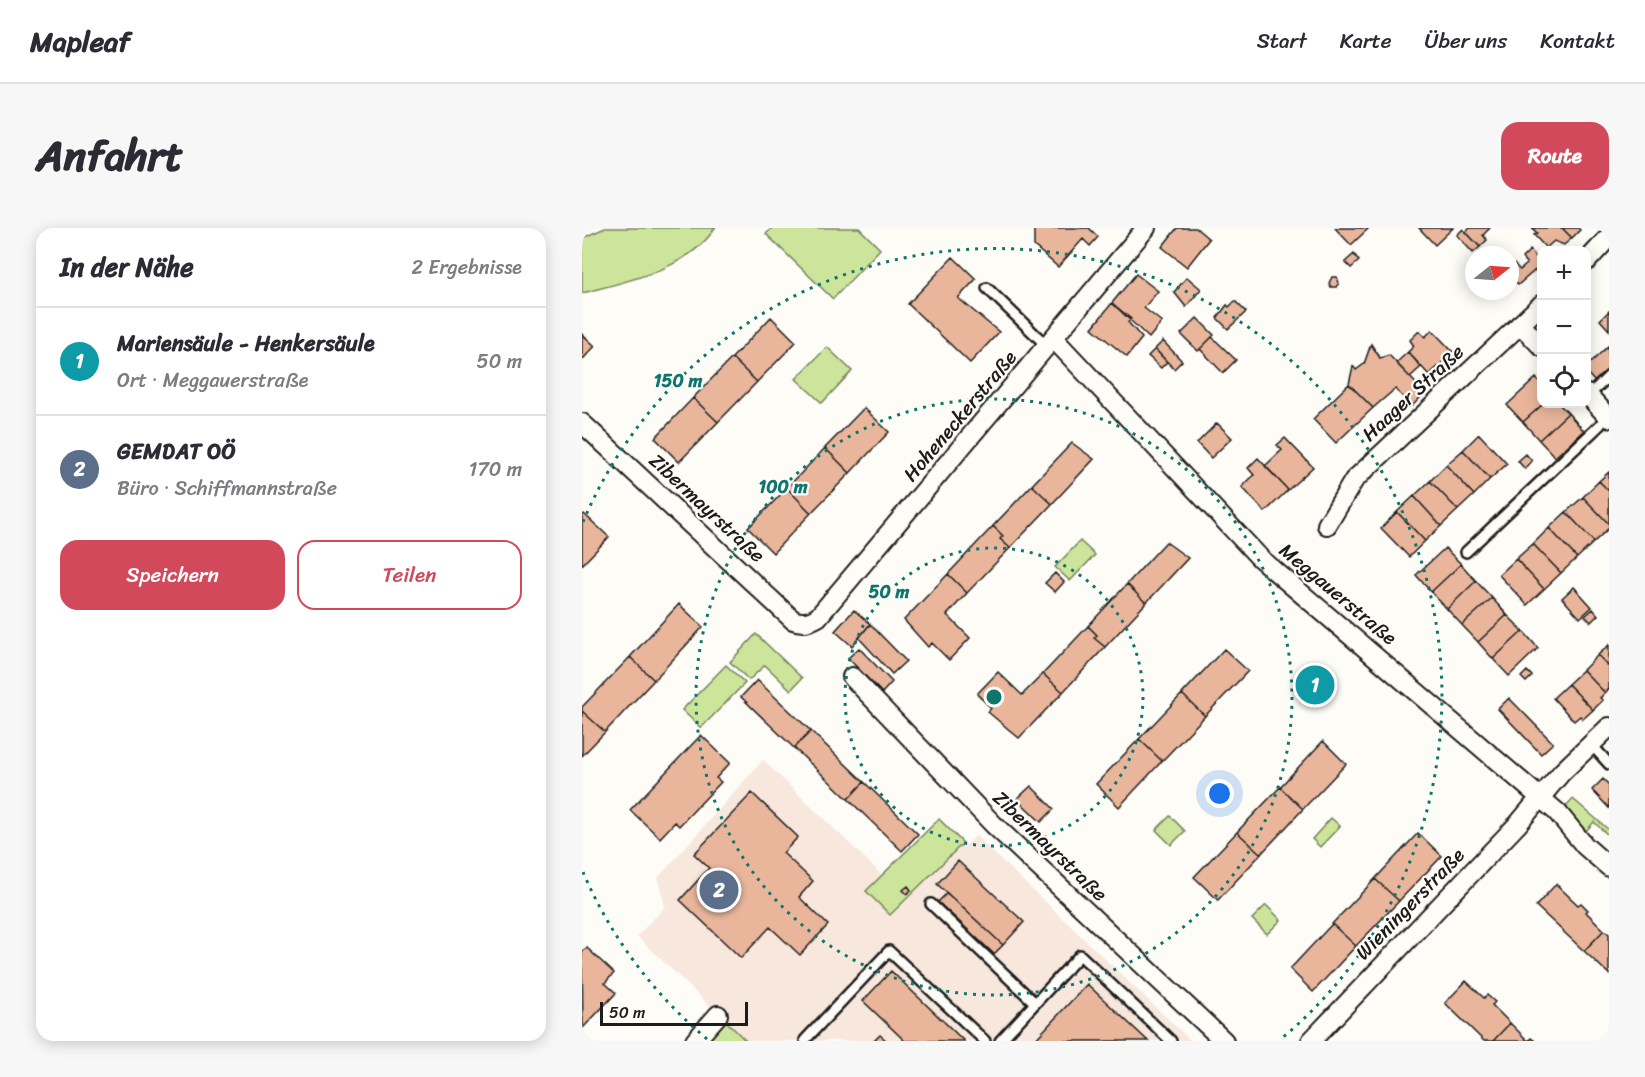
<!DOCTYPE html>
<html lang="de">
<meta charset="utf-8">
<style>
:root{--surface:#fff;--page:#f7f7f7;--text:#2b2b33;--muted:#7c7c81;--line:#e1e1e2;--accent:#d1495b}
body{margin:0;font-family:Sriracha,sans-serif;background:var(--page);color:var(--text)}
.controls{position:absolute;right:18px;top:18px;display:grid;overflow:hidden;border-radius:12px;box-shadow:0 3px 15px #0003}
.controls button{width:54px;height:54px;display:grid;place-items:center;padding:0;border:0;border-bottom:2px solid var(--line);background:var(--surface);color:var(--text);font:30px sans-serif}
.compass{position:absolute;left:883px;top:18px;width:54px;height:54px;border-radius:50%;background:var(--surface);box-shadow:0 3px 15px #0003;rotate:73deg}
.scale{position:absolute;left:18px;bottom:15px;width:148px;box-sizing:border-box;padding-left:6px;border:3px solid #1c1c1c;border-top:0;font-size:16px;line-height:21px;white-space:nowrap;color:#1c1c1c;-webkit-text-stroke:4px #fdfcf7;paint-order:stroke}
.you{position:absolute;left:638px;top:566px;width:21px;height:21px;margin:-15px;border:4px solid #fff;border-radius:50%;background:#1a73e8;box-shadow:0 0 0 9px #1a73e833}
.badge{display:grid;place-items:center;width:39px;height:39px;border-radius:50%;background:var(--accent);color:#fff;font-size:20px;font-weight:700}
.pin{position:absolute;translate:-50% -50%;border:3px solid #fff;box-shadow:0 2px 6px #0006}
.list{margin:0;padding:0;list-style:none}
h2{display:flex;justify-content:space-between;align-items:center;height:78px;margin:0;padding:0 24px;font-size:26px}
h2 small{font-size:20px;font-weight:400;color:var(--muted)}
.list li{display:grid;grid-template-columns:39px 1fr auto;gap:18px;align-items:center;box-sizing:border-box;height:108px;padding:0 24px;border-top:2px solid var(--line)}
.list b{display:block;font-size:22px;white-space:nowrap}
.list p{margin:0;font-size:20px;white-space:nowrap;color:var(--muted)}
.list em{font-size:20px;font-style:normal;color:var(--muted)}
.actions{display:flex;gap:12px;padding:18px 24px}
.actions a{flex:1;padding:14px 0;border:2px solid var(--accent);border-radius:18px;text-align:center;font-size:21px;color:var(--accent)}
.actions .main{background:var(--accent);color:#fff}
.icon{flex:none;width:33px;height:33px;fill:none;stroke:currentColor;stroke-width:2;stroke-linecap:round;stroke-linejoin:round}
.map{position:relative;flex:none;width:1027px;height:813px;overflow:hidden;border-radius:18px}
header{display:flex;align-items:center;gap:36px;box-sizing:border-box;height:84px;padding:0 30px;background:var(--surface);border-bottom:2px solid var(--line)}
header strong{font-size:28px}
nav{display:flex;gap:33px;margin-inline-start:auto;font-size:21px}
.intro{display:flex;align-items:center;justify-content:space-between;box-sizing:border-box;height:144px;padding:0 36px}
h1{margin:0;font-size:42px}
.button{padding:15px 27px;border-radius:18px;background:var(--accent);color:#fff;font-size:21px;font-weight:700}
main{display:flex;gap:36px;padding:0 36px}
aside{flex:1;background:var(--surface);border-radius:18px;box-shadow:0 3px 15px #0003}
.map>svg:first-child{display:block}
</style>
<header>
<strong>Mapleaf</strong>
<nav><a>Start</a><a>Karte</a><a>Über uns</a><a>Kontakt</a></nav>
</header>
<div class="intro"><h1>Anfahrt</h1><a class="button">Route</a></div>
<main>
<aside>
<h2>In der Nähe<small>2 Ergebnisse</small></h2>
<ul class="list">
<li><span class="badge" style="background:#0f9aa8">1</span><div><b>Mariensäule - Henkersäule</b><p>Ort · Meggauerstraße</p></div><em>50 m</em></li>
<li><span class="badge" style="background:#5c6f8a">2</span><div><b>GEMDAT OÖ</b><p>Büro · Schiffmannstraße</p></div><em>170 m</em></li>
</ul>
<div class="actions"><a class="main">Speichern</a><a>Teilen</a></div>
</aside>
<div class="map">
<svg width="1027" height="813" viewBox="0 0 1027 813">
<rect width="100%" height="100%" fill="#fdfcf7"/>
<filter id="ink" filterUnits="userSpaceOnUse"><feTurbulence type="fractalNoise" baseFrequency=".0167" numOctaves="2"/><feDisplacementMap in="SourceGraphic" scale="12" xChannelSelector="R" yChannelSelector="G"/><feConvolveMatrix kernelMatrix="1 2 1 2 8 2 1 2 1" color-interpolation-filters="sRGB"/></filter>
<g filter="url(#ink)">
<path fill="#f7e7dc" d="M181 532 300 647 284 663 309 687 381 615 384 617 394 608 609 813H164L55 708 83 679 76 650Z"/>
<path fill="#cce59b" stroke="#74805c" stroke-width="1.5" d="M23 0H133C106 42 45 53 0 65V10Z
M190 0H277L298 21 251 71 184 6Z
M245 119 270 143 240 175 214 151Z
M498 313 513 327 488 353 473 339Z
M174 406 220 450 209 462 183 437 167 452 148 434Z
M144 437 163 455 119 500 100 482Z
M991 571 1027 602V608L1012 594 1002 605 984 579Z
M588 588 603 603 589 617 574 602Z
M749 590 758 598 738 619 730 611Z
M357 591 381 615 308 687 284 663Z
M684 677 699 692 685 706 670 691Z
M143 792 164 813H125Z"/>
<path fill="#e9b69c" stroke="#1c1c1c" stroke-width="1.5" d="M452 0H507L516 9 508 18 501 11 476 39 452 18Z
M595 0H614L627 11 605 39 580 19Z
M753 0H787L769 17Z
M837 0H871L853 17Z
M888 0H908L901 7 905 12 898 19 884 4Z
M950 0H980L990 10 982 17 972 13 964 20 952 7 955 5Z
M980 0H996L998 2 990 10Z
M881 1 898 19 891 25 875 7Z
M948 22 960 36 936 57 928 49V40L932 36 938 42 945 36 940 30Z
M772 26 777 33 769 40 763 34Z
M371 29 394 51 376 70 417 104 388 135 326 76Z
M554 46 576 63 562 80 580 94 567 110 530 75Z
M605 49 619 61 604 79 592 64Z
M750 49H755L757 55 755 59H749L747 55Z
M653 73 664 84 646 101 635 90 645 77 647 79Z
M530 75 549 91 546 94 560 110 545 129 510 100Z
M1027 83V102L1018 92Z
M189 89 214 114 175 154 150 130Z
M615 90 632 107 616 123 599 106Z
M850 102 871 124 847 147 826 124 832 118 828 112 837 103 843 109Z
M0 106 13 118 0 132Z
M630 109 654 132 641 145 618 121Z
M581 113 600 133 592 141 573 121Z
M789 116 798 130 807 127 843 165 830 178 813 161 791 180 767 156 771 138 774 142 782 136Z
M1026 118 1027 141 1013 154 1005 145V138Z
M573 121 585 134 579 140 566 128Z
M826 124 839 139 828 149 814 135Z
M150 130 175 154 136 194 111 170Z
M954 150 960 156 961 176 941 194 925 177Z
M767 156 791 180 754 215 731 191Z
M111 170 136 194 97 234 73 210Z
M961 176H977L986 185 957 212 941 194Z
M282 180 307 204 268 245 243 220Z
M986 185 1002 203 973 229 957 212Z
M635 195 650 210 629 230 615 215Z
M897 206 925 236 908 251 881 222Z
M703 210 731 239 706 262 683 238 700 222 695 217Z
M490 215 512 231 470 276 450 257Z
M243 220 268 245 229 285 205 260Z
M881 222 908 251 892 267 864 237Z
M944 226 950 233 943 241 936 233Z
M676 230 706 262 683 284 660 259 672 247 666 240Z
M864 237 892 267 876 282 848 253Z
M1027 244V263L1017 253Z
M848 253 876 282 859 298 832 268Z
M1017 253 1027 263V296L1001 269Z
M450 257 470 276 428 320 418 311 421 308 411 298Z
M205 260 229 285 191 325 166 300Z
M832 268 859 298 843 313 815 284Z
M1001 269 1027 296V300L1012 314 984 284Z
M815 284 843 313 827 329 799 300Z
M984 284 1012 314 995 330 967 300Z
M2 286 27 309 0 337V288Z
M411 298 421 308 418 311 428 320 385 365 366 346Z
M967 300 995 330 979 345 951 316Z
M584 314 606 330 564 375 545 356Z
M951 316 979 345 962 361 934 331Z
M863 320 879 336 849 364 834 347Z
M934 331 962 361 945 377 917 347Z
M879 336 894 353 865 381 849 364Z
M473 345 482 354 473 364 463 355Z
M366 346 385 365 365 387 388 410 367 432 350 415 346 419 322 392Z
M894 353 910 370 880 397 865 381Z
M545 356 564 375 523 419 512 410 515 407 506 398Z
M992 359 1010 379 998 390 980 370Z
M910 370 925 387 896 414 880 397Z
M97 376 121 399 72 452 48 429Z
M1011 381 1016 387 1009 394 1003 388Z
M272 382 288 396 270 418 253 403Z
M925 387 941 403 911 431 896 414Z
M288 396 324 433 310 446 277 410Z
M506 398 515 407 512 410 523 419 481 464 461 446Z
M941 403 956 420 927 448 911 431Z
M1027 417V439L1016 427Z
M277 420 310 454 300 465 266 430Z
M642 421 666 443 623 488 600 466Z
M1016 427 1027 439V461L1023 465 1001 442Z
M48 429 72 452 23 504 0 483V479Z
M1001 442 1023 465 1018 470 1021 472 1011 482 986 456Z
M945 443 950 448 944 454 939 449Z
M416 444 440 467 461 446 481 464 437 510 406 484 409 480 395 466Z
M175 452 229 503 212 520 159 469Z
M986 456 1011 482 1001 491 998 488 992 493 971 470Z
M600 466 623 488 580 533 557 511Z
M927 470 971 515 959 526 916 481Z
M0 483 23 504 0 528Z
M229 503 282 554 266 571 212 520Z
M119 507 148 535 134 550 139 554 97 598 93 594 78 610 48 582Z
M557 511 580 533 537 579 514 556Z
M741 513 764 536 721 581 698 559Z
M1021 551 1027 557V580L1010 562Z
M282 554 336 606 320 623 266 571Z
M449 558 472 581 459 594 435 571Z
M698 559 721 581 679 626 655 604Z
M170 565 216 609 201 625 231 653 217 669 246 697 218 727 188 699 159 730 98 672 127 640 112 626Z
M655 604 679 626 636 672 612 649Z
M836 605 860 628 817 673 793 651Z
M376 633 442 694 421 717 355 656Z
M793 651 817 673 774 718 750 696Z
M974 656 996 677 999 675 1006 682 1004 684 1022 702 1002 723 954 678Z
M326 658 329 662 325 666 321 662Z
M365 665 421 717 412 726 356 674Z
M750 696 774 718 731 764 708 741Z
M1022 702 1027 706V746L1002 723Z
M5 720 32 745 23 755 34 765 1 800 0 723Z
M309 743 382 813H323L281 773Z
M884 753 902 770 905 767 913 774 910 777 928 795 911 813H902L863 775Z
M505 756 566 813H452Z
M928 795 946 813 949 810 953 813H911Z
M298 807 305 813H292Z"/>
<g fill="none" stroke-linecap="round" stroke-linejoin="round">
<g stroke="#1c1c1c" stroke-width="14">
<path id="service" d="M405 60 466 119
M1006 168 1027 148
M884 324 1018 197
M1009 516 1027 536
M349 676 453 775
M223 812 307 723 403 813
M418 813 498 727 589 813"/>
</g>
<g stroke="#1c1c1c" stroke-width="22">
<path id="minor" d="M1005 33 1027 9
M938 96 960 119
M472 111 679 331 975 584 1003 618 1027 639
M1005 166 1027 190
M0 195 211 392C221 396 227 394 236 389L564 0
M745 297 772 252 960 76
M270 449 412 597 642 813
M113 813 136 787
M729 813 936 596 980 544 1027 499"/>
</g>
<use href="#service" stroke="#fdfcf7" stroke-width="9"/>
<use href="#minor" stroke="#fdfcf7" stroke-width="18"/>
</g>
</g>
<g fill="none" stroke="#0f766e" stroke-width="3" stroke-dasharray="3 6">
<circle cx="412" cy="469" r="149"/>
<circle cx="412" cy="469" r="298"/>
<path d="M125 811A447 447 0 0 1 1 644M1 294A447 447 0 1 1 699 811"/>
</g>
<g text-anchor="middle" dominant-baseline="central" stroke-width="4.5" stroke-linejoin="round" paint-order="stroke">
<g font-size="20" fill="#1c1c1c" stroke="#fdfcf7">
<text transform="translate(831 165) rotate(-43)">Haager Straße</text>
<text transform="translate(378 188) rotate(-50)">Hoheneckerstraße</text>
<text transform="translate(125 280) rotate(43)">Zibermayrstraße</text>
<text transform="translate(756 366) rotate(40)">Meggauerstraße</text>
<text transform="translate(468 618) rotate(44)">Zibermayrstraße</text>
<text transform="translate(828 676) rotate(-46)">Wieningerstraße</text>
</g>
</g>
<circle cx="412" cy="469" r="9" fill="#0f766e" stroke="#fdfcf7" stroke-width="3"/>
<g font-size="18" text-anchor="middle" font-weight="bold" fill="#0f766e" stroke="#fdfcf7" stroke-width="4.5" stroke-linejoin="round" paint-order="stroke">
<text x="96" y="159">150 m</text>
<text x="201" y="265">100 m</text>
<text x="307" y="370">50 m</text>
</g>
</svg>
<div class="controls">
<button>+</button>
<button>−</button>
<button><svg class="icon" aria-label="locate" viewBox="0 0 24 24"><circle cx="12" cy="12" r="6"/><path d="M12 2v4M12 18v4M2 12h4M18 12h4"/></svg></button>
</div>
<svg class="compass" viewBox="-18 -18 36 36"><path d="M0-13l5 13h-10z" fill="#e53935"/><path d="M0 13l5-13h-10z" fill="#7c7c81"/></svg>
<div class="scale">50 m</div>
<div class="you"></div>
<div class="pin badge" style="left:733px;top:457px;background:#0f9aa8">1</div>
<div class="pin badge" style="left:137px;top:662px;background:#5c6f8a">2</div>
</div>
</main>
